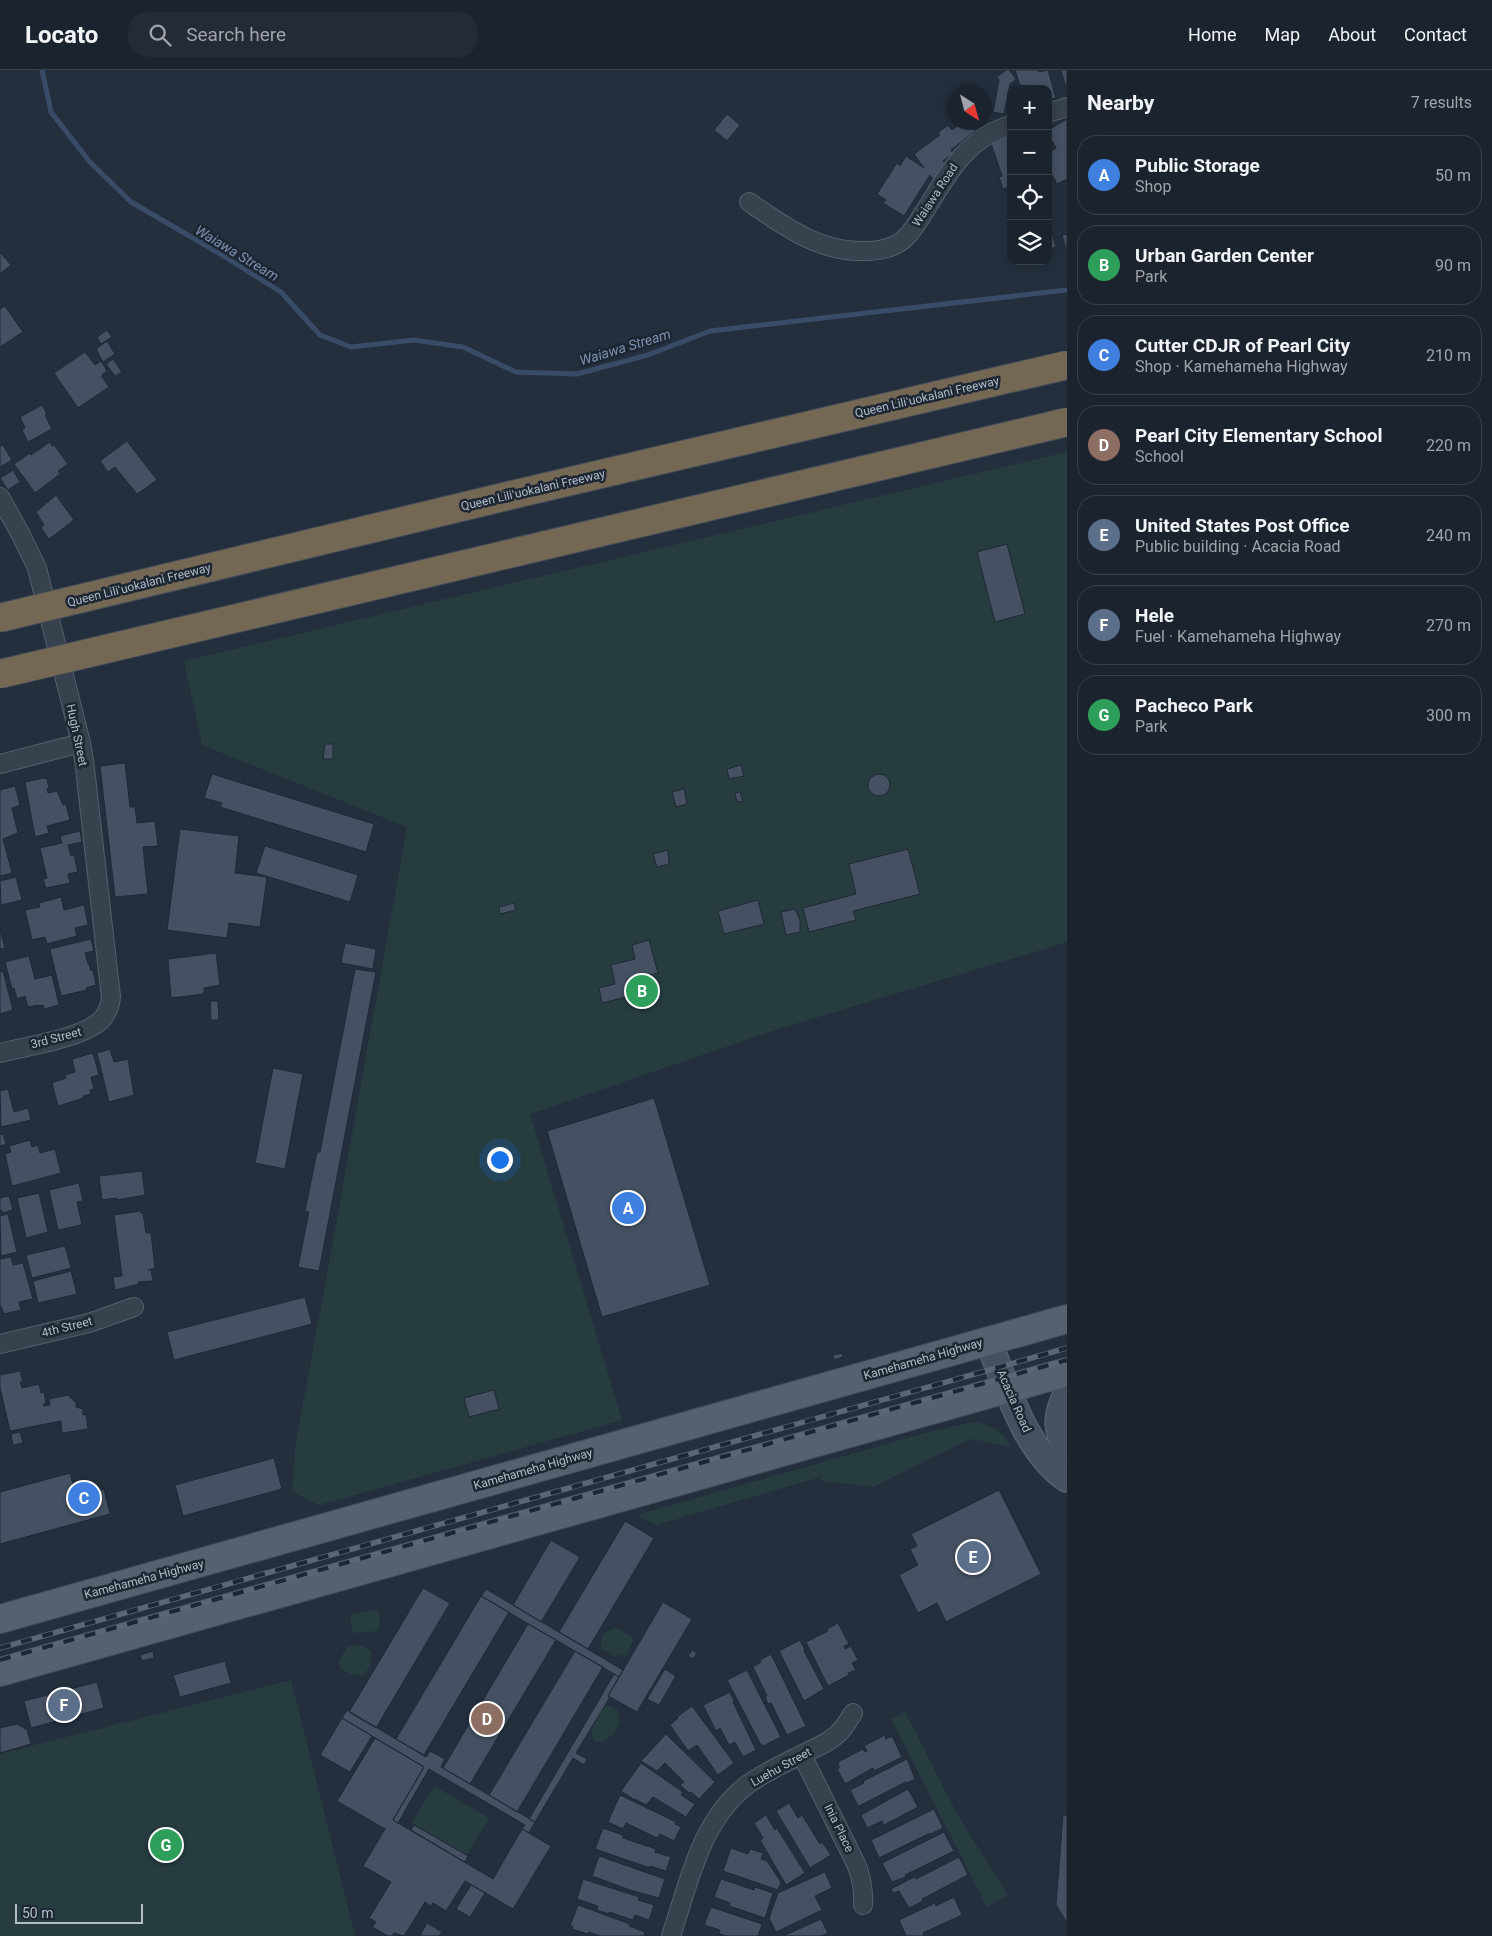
<!DOCTYPE html>
<meta charset="utf-8">
<style>
:root{--surface:#1b232e;--page:#242b36;--text:#f1f3f6;--muted:#a0a4aa;--line:#39404a;--accent:#2563eb}
body{margin:0;font-family:Roboto,sans-serif;background:var(--page);color:var(--text)}
.controls{position:absolute;right:15px;top:15px;display:grid;overflow:hidden;border-radius:10px;box-shadow:0 2px 12px #0003}
.controls button{width:45px;height:45px;display:grid;place-items:center;padding:0;border:0;border-bottom:1px solid var(--line);background:var(--surface);color:var(--text);font:25px sans-serif}
.compass{position:absolute;left:947px;top:15px;width:45px;height:45px;border-radius:50%;background:var(--surface);box-shadow:0 2px 12px #0003;rotate:144deg}
.scale{position:absolute;left:15px;bottom:12px;width:128px;box-sizing:border-box;padding-left:5px;border:2px solid #b4bcc9;border-top:0;font-size:14px;line-height:18px;white-space:nowrap;color:#b4bcc9;-webkit-text-stroke:4px #1d2633;paint-order:stroke}
.you{position:absolute;left:499px;top:1089px;width:18px;height:18px;margin:-12px;border:4px solid #fff;border-radius:50%;background:#1a73e8;box-shadow:0 0 0 8px #1a73e833}
.badge{display:grid;place-items:center;width:32px;height:32px;border-radius:50%;background:var(--accent);color:#fff;font-size:16px;font-weight:700}
.pin{position:absolute;translate:-50% -50%;border:2px solid #fff;box-shadow:0 1px 5px #0006}
.list{margin:0;padding:0;list-style:none}
h2{display:flex;justify-content:space-between;align-items:center;height:65px;margin:0;padding:0 20px;font-size:21px}
h2 small{font-size:16px;font-weight:400;color:var(--muted)}
.list li{display:grid;grid-template-columns:32px 1fr auto;gap:15px;align-items:center;box-sizing:border-box;height:80px;margin:0 10px 10px;padding:0 10px;border:1px solid var(--line);border-radius:20px}
.list b{display:block;font-size:19px;white-space:nowrap}
.list p{margin:0;font-size:16px;white-space:nowrap;color:var(--muted)}
.list em{font-size:16px;font-style:normal;color:var(--muted)}
.icon{flex:none;width:28px;height:28px;fill:none;stroke:currentColor;stroke-width:2;stroke-linecap:round;stroke-linejoin:round}
.map{position:relative;flex:none;width:1067px;height:1866px;overflow:hidden}
header{display:flex;align-items:center;gap:30px;box-sizing:border-box;height:70px;padding:0 25px;background:var(--surface);border-bottom:1px solid var(--line)}
header strong{font-size:24px}
nav{display:flex;gap:28px;margin-inline-start:auto;font-size:18px}
.search{width:350px;height:45px;background:var(--page);display:flex;align-items:center;gap:12px;box-sizing:border-box;padding:0 18px;border-radius:20px;color:var(--muted);font-size:19px}
main{display:flex}
aside{flex:1;background:var(--surface)}
.map>svg:first-child{display:block}
</style>
<header>
<strong>Locato</strong>
<div class="search"><svg class="icon" aria-label="search" viewBox="0 0 24 24"><circle cx="10" cy="10" r="6"/><path d="M15 15l6 6"/></svg>Search here</div>
<nav><a>Home</a><a>Map</a><a>About</a><a>Contact</a></nav>
</header>
<main>
<div class="map">
<svg width="1067" height="1866" viewBox="0 0 1067 1866">
<rect width="100%" height="100%" fill="#242f3e"/>
<path fill="#263c3f" d="M1067 382V872L772 961 530 1044 622 1350 319 1435 292 1421 296 1371 325 1216 407 757 202 675 184 591Z
M974 1352C991 1354 1004 1362 1011 1377L970 1369 873 1417 822 1411 820 1407 656 1455 637 1445 932 1361Z
M375 1540 379 1542 380 1557 378 1561 356 1563 352 1561 350 1547 353 1544Z
M615 1557 632 1567 633 1572 626 1585 620 1584 615 1587 602 1579C599 1565 604 1564 615 1557Z
M360 1575 371 1581 370 1596 363 1606 350 1604 340 1598 339 1591 347 1577Z
M291 1610 355 1866H0V1684Z
M610 1636 617 1639 620 1653 612 1666 609 1667 606 1671 600 1673 594 1670 591 1659 604 1637Z
M905 1641 957 1744 1008 1825 987 1837 891 1649Z
M434 1716 489 1748 467 1785 412 1753Z"/>
<g fill="none" stroke-linecap="round" stroke-linejoin="round">
<path stroke="#394c67" stroke-width="5" d="M42 0 51 42 89 91 131 132 217 182 281 222 320 265 351 277 414 270 463 277 516 302 577 304 648 285 710 261 1067 220"/>
</g>
<path fill="#455162" stroke="#1f2835" d="M1006 0H1009L1016 9 1010 14 1004 44 993 42 999 10 997 7Z
M1015 0H1038L1039 2 1048 0 1056 28 1048 30V19H1021Z
M1061 0H1067V15H1065Z
M727 44 740 55 727 71 714 60Z
M1067 49V109L1057 114 1048 98V83L1056 78 1048 64V60Z
M963 52H968L975 61 951 80 953 83 943 91 947 97 933 109 930 105 904 146 883 133 886 130 877 124 897 93 900 96 906 86 924 98 914 84 940 65 938 63 948 55 952 60Z
M1011 63V116L1003 119 999 107 1002 106 990 70Z
M1050 156 1056 177 1048 180V157Z
M1067 164V183L1062 165Z
M0 182 11 195 0 204Z
M5 236 23 262 0 277V239Z
M107 260 112 267 101 274 97 267Z
M107 271 115 284 103 292 96 279Z
M85 282 95 295 101 291 107 301 102 305V307L109 317 78 338 54 303Z
M113 289 122 302 115 306 106 294Z
M42 335 47 344 45 345 52 359 28 372 22 360 25 358 20 347Z
M127 371 157 410 137 424 115 397 108 402 100 391Z
M50 372 52 376 54 375 68 394 58 401 60 404 35 423 14 394 30 383 31 385Z
M3 375 12 390 0 397V376Z
M13 400 20 412 8 420 0 408Z
M56 425 74 450 49 469 41 458 44 455 36 442Z
M1007 474 1025 544 995 552 977 482Z
M325 674H333V689H323Z
M125 693 130 737H135L137 753 155 751 158 776 143 777 148 824 115 827 100 696Z
M741 695 744 706 729 709 727 699Z
M868 715a11 11 0 1 1 22 0a11 11 0 1 1-22 0Z
M212 704 374 754 366 782 220 737 222 733 204 728Z
M44 708 47 709 49 718 47 719 48 723 57 721 63 735 66 734 70 750 47 756 49 763 35 767 25 712Z
M15 716 20 735 12 738 18 763 3 769 12 803 0 806V720Z
M684 719 687 734 676 737 672 722Z
M740 722 743 731 737 732 735 723Z
M180 759 239 766 235 803 267 807 260 857 229 853 227 868 167 860Z
M80 761 82 772 68 775 71 786 74 785 78 802 68 804 70 813 46 818 43 809 47 808 40 778 62 773 60 766Z
M265 776 358 805 350 832 256 803Z
M908 779 920 824 853 841 856 850 809 862 803 838 856 824 849 794Z
M668 780 669 794 657 797 653 784Z
M16 807 22 830 1 835 0 811Z
M61 827 64 840 84 835 88 855 75 858 77 866 47 874 45 867 32 870 25 840 40 837 39 833Z
M758 830 764 854 724 864 718 841Z
M514 833 516 840 500 844 499 837Z
M795 839 800 850V862L786 865 781 842Z
M0 859 5 878 0 879Z
M91 869 94 881 85 883 88 894H89L91 901 93 900 96 915 86 918 87 920 61 926 50 879Z
M649 870 658 903 639 908 642 923 602 933 599 918 615 914 611 895 635 889 632 875Z
M345 873 376 879 373 899 341 893Z
M216 883 220 915 204 918V924L171 928 168 889Z
M29 886 35 909 52 905 59 935 44 939 43 935 38 936V935L28 937 25 926 17 929 14 918 12 919 5 892Z
M355 899 376 902 319 1201 298 1197 309 1142 305 1141 317 1082H320Z
M3 901 13 940 0 944V902Z
M210 931H218L219 950H211Z
M110 979 114 992 128 989 134 1025 109 1032 97 983Z
M93 983 99 1005 91 1007 94 1019 90 1020 91 1024 83 1026 84 1028 58 1036 52 1013 66 1008 65 1005 75 1002 72 989Z
M273 998 303 1004 285 1099 255 1093Z
M8 1019 14 1042 28 1038 31 1050 1 1057 0 1021Z
M654 1028 710 1215 602 1247 547 1061Z
M3 1064 6 1074 0 1076V1065Z
M30 1070 32 1077 38 1075 40 1083 55 1079 61 1103 12 1116 5 1084 11 1082 9 1076Z
M142 1101 145 1125 117 1130V1128L102 1130 99 1106Z
M79 1113 83 1131 77 1132 82 1155 58 1160 49 1120Z
M39 1123 48 1162 26 1168 17 1128Z
M9 1126 13 1140 2 1143V1140L0 1141V1128Z
M141 1141V1143H143L146 1163H151L155 1198 148 1200 151 1199 153 1211 138 1212 139 1214 115 1220 113 1207 122 1206 114 1145Z
M8 1144 17 1182 1 1186 0 1146Z
M65 1176 71 1198 32 1208 26 1185Z
M11 1187 13 1195 23 1193 33 1229 19 1232 21 1240 4 1244 1 1236 0 1237V1189Z
M71 1201 77 1224 38 1233 33 1211Z
M305 1227 312 1254 174 1290 167 1262Z
M842 1283 843 1287 834 1290 833 1285Z
M20 1301 23 1312H20L22 1318 39 1314 41 1323 44 1322 46 1333 43 1334 44 1336 50 1335 49 1329 68 1325 76 1333V1337L83 1339V1345L86 1344 88 1359 62 1363 61 1351 10 1361 0 1318V1305Z
M494 1320 499 1339 469 1347 464 1328Z
M20 1362 23 1373 13 1375 11 1364Z
M274 1388 282 1419 183 1446 175 1415Z
M70 1403 74 1418 78 1417 80 1426 104 1419 110 1444 0 1474V1422Z
M999 1420 1041 1504 946 1552 937 1533 918 1543 899 1505 918 1495 910 1479 917 1476 911 1464Z
M625 1451 654 1468 588 1579 559 1562Z
M551 1470 580 1487 541 1552 513 1535Z
M423 1518 450 1533 376 1658 349 1642Z
M486 1519 623 1600 619 1607 481 1526Z
M481 1526 509 1542 424 1685 396 1669Z
M663 1532 692 1549 637 1642 608 1626Z
M838 1553 849 1574 844 1576 845 1579 851 1576 858 1590 852 1593 856 1600 848 1603 849 1605 828 1616 806 1572 828 1561 827 1559Z
M528 1554 556 1570 470 1714 443 1698Z
M800 1570 805 1580 804 1581 824 1619 804 1631 779 1581Z
M692 1580 697 1583 693 1589 688 1586Z
M153 1581 154 1588 142 1591 140 1585Z
M575 1581 603 1597 517 1742 489 1725Z
M771 1584 806 1656 787 1665 771 1633 768 1634 765 1627 767 1626 753 1597 761 1592 760 1590Z
M225 1591 231 1613 180 1627 173 1605Z
M665 1599 676 1606 659 1635 647 1629Z
M747 1600 781 1667 763 1676V1675H761L727 1610Z
M614 1604 619 1607 608 1626 610 1627 576 1683 587 1689 584 1695 573 1688 535 1752 529 1749Z
M97 1612 104 1638 31 1658 24 1631Z
M730 1622 734 1631 733 1632 756 1680 743 1687 735 1672 729 1675 720 1658 716 1661 703 1635Z
M692 1636 734 1693 718 1705 697 1675 688 1681 670 1655 678 1648 677 1647Z
M347 1640 426 1687 430 1681 445 1689 441 1697 535 1752 529 1763 522 1759 525 1755 429 1699 398 1753 393 1750 424 1697 342 1648Z
M342 1648 372 1666 350 1702 320 1685Z
M17 1654 27 1660 31 1674 0 1683V1658Z
M666 1664 715 1712 699 1729 691 1722 689 1723 680 1715 684 1712 665 1693 657 1701 641 1691Z
M885 1665 886 1669 892 1666 902 1687 874 1701 873 1698 845 1714 837 1699 839 1698 838 1692 863 1679 865 1682 867 1681 864 1676Z
M375 1668 424 1697 393 1750 493 1809 522 1759 551 1776 513 1839 465 1811 446 1841 433 1833 431 1836 425 1832 404 1866 394 1863 392 1866H388L372 1857 376 1852 369 1848 391 1812 363 1796 385 1759 337 1731Z
M907 1689 915 1709 907 1713 906 1712 859 1736 857 1734 850 1720 864 1713 863 1711Z
M641 1693 683 1722 681 1725 695 1734 686 1747 653 1727 646 1735 635 1729V1730L621 1721Z
M908 1719 918 1737 884 1755 882 1751 867 1758 861 1745Z
M620 1725 676 1752 675 1754 681 1757 674 1771 660 1764 657 1768 626 1753 623 1759 608 1752Z
M789 1733 798 1748 802 1745 820 1774 822 1772 831 1785 810 1798 776 1741Z
M934 1739 943 1758 931 1764 930 1763 879 1788 871 1770Z
M766 1745 775 1760 777 1758 805 1803 786 1815 760 1770 763 1768 754 1753Z
M1063 1745H1067V1853L1056 1835Z
M414 1755 468 1786 465 1792 411 1760Z
M603 1758 623 1765V1768L656 1779 655 1782 671 1787 666 1801 650 1796V1798L595 1779Z
M944 1762 954 1781 905 1805 906 1807 892 1812 882 1793Z
M731 1778 748 1784 750 1779 763 1783 761 1789 767 1791 781 1812 778 1820 723 1801Z
M599 1786 665 1809 659 1828 630 1820 592 1806Z
M959 1787 968 1805 922 1829 923 1831 909 1838 899 1821 893 1823 891 1819 914 1807 916 1809Z
M825 1802 832 1818 815 1826 822 1840 776 1862 769 1848 778 1823Z
M583 1809 639 1827 638 1830 654 1835 649 1850 635 1845 633 1850 609 1842V1844L597 1840 598 1836 577 1829Z
M721 1809 754 1820 755 1817 773 1823 765 1848 729 1836 730 1833 714 1827Z
M471 1815 485 1823 470 1847 456 1839Z
M954 1827 962 1845 923 1863 924 1866H906L899 1850 935 1833 936 1836Z
M578 1835 630 1854 629 1856 645 1862 644 1866H600L589 1862 588 1864 572 1859 573 1856H570Z
M711 1837 762 1854 758 1866H726L719 1864 720 1860 704 1855Z
M821 1849 828 1863 821 1866H783Z
M427 1853 442 1862 439 1866H420Z"/>
<g fill="none" stroke-linecap="round" stroke-linejoin="round">
<g stroke="#565f6c" stroke-width="20">
<path id="street" d="M1048 43 1067 37
M749 132C784 156 820 183 865 181 876 181 885 180 895 175 908 169 915 156 923 144 947 106 964 69 1011 55
M0 427 21 465 37 498 81 673 84 690 111 927C110 935 108 942 103 948 86 968 26 976 0 983
M0 694 81 673
M0 1274 89 1253 134 1237
M802 1685 857 1796C862 1810 864 1821 863 1835
M671 1866C689 1813 700 1751 747 1715 766 1701 789 1691 811 1680 817 1677 825 1674 831 1669 841 1663 847 1653 853 1643"/>
</g>
<g stroke="#565f6c" stroke-width="28">
<path id="secondary" d="M988 1271C1007 1316 1025 1381 1067 1409
M1067 1323C1057 1343 1054 1358 1067 1378"/>
</g>
<g stroke="#414a57" stroke-width="30">
<path id="primary" d="M0 1549 1067 1249
M0 1602 1067 1302"/>
</g>
<use href="#street" stroke="#38414e" stroke-width="18"/>
<use href="#secondary" stroke="#465061" stroke-width="25"/>
<use href="#primary" stroke="#56606e" stroke-width="28"/>
<g stroke="#5a6575" stroke-width="5.5">
<path id="rail" d="M0 1578 1067 1278
M0 1590 1067 1290"/>
</g>
<use href="#rail" stroke="#1d2633" stroke-width="4" stroke-dasharray="11" stroke-linecap="butt"/>
<g stroke="#434c59" stroke-width="30" stroke-linecap="butt">
<path id="highway-bridge" d="M0 548 520 423 1067 295
M0 604 1067 352"/>
</g>
<use href="#highway-bridge" stroke="#746855" stroke-width="28"/>
</g>
<g text-anchor="middle" dominant-baseline="central" stroke-width="5" stroke-linejoin="round" paint-order="stroke">
<g font-size="12" fill="#b4bcc9" stroke="#1d2633">
<text transform="translate(935 125) rotate(-57)">Waiawa Road</text>
<text transform="translate(927 327) rotate(-13)">Queen Liliʻuokalani Freeway</text>
<text transform="translate(533 420) rotate(-13)">Queen Liliʻuokalani Freeway</text>
<text transform="translate(139 515) rotate(-14)">Queen Liliʻuokalani Freeway</text>
<text transform="translate(77 665) rotate(78)">Hugh Street</text>
<text transform="translate(56 968) rotate(-15)">3rd Street</text>
<text transform="translate(67 1257) rotate(-14)">4th Street</text>
<text transform="translate(923 1289) rotate(-16)">Kamehameha Highway</text>
<text transform="translate(1014 1331) rotate(66)">Acacia Road</text>
<text transform="translate(533 1399) rotate(-16)">Kamehameha Highway</text>
<text transform="translate(144 1509) rotate(-15)">Kamehameha Highway</text>
<text transform="translate(781 1697) rotate(-29)">Luehu Street</text>
<text transform="translate(839 1758) rotate(64)">Inia Place</text>
</g>
<g font-size="14" font-style="italic" fill="#7c92b1" stroke="#1d2633">
<text transform="translate(237 183) rotate(31)">Waiawa Stream</text>
<text transform="translate(625 277) rotate(-17)">Waiawa Stream</text>
</g>
</g>
</svg>
<div class="controls">
<button>+</button>
<button>−</button>
<button><svg class="icon" aria-label="locate" viewBox="0 0 24 24"><circle cx="12" cy="12" r="6"/><path d="M12 2v4M12 18v4M2 12h4M18 12h4"/></svg></button>
<button><svg class="icon" aria-label="layers" viewBox="0 0 24 24"><path d="M12 4l9 5-9 5-9-5zM3 14l9 5 9-5"/></svg></button>
</div>
<svg class="compass" viewBox="-18 -18 36 36"><path d="M0-13l5 13h-10z" fill="#e53935"/><path d="M0 13l5-13h-10z" fill="#a0a4aa"/></svg>
<div class="scale">50 m</div>
<div class="you"></div>
<div class="pin badge" style="left:628px;top:1138px;background:#3f7fe0">A</div>
<div class="pin badge" style="left:642px;top:921px;background:#2e9e5b">B</div>
<div class="pin badge" style="left:84px;top:1428px;background:#3f7fe0">C</div>
<div class="pin badge" style="left:487px;top:1649px;background:#8d6e63">D</div>
<div class="pin badge" style="left:973px;top:1487px;background:#5c6f8a">E</div>
<div class="pin badge" style="left:64px;top:1635px;background:#5c6f8a">F</div>
<div class="pin badge" style="left:166px;top:1775px;background:#2e9e5b">G</div>
</div>
<aside>
<h2>Nearby<small>7 results</small></h2>
<ul class="list">
<li><span class="badge" style="background:#3f7fe0">A</span><div><b>Public Storage</b><p>Shop</p></div><em>50 m</em></li>
<li><span class="badge" style="background:#2e9e5b">B</span><div><b>Urban Garden Center</b><p>Park</p></div><em>90 m</em></li>
<li><span class="badge" style="background:#3f7fe0">C</span><div><b>Cutter CDJR of Pearl City</b><p>Shop · Kamehameha Highway</p></div><em>210 m</em></li>
<li><span class="badge" style="background:#8d6e63">D</span><div><b>Pearl City Elementary School</b><p>School</p></div><em>220 m</em></li>
<li><span class="badge" style="background:#5c6f8a">E</span><div><b>United States Post Office</b><p>Public building · Acacia Road</p></div><em>240 m</em></li>
<li><span class="badge" style="background:#5c6f8a">F</span><div><b>Hele</b><p>Fuel · Kamehameha Highway</p></div><em>270 m</em></li>
<li><span class="badge" style="background:#2e9e5b">G</span><div><b>Pacheco Park</b><p>Park</p></div><em>300 m</em></li>
</ul>
</aside>
</main>
